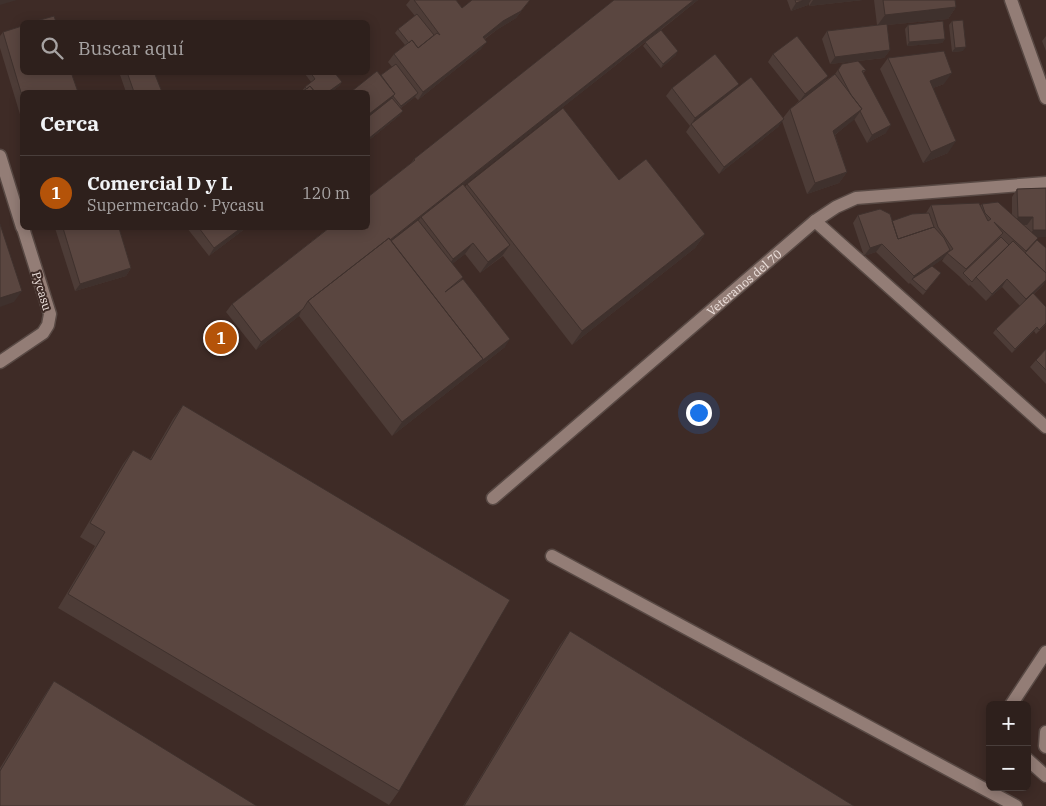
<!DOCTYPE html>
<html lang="es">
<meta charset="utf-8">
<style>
:root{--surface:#2e201c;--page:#362825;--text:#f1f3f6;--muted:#a7a3a3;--line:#493e3b;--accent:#b45309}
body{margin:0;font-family:"IBM Plex Serif",serif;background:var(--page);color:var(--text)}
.controls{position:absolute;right:15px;bottom:15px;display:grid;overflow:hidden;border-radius:8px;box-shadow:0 2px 12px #0003}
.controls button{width:45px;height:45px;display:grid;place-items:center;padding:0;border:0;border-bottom:1px solid var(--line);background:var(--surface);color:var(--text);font:25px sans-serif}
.you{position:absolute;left:698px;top:412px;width:18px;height:18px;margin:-12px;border:4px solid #fff;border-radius:50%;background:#1a73e8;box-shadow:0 0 0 8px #1a73e833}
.badge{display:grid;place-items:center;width:32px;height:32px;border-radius:50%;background:var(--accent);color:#fff;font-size:16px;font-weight:700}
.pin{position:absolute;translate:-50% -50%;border:2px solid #fff;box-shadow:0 1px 5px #0006}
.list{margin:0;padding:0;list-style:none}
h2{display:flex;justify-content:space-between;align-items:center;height:65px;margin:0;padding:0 20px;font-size:21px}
h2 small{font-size:16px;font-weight:400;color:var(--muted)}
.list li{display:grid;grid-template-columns:32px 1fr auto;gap:15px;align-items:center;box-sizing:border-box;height:75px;padding:0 20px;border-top:1px solid var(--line)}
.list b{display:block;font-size:19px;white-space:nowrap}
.list p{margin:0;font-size:16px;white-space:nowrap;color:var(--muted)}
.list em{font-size:16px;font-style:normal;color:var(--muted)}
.icon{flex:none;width:28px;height:28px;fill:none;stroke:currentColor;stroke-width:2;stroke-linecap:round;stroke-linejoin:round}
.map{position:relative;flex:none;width:1046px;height:806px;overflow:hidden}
.search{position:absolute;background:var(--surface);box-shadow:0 2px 12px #0003;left:20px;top:20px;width:350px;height:55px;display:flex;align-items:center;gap:12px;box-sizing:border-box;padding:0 18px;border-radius:8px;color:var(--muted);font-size:19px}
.panel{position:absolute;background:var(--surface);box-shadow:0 2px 12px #0003;left:20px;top:90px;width:350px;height:140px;border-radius:8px}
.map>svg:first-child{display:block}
</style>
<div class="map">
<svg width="1046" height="806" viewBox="0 0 1046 806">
<rect width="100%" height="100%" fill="#3e2b26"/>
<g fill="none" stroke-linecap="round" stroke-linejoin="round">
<g stroke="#584944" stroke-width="15">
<path id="lane" d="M552 556 1016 806
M1011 705 1046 652
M1046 732 1045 746 1046 747
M1027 759 1046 776"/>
</g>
<g stroke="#584944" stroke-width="15">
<g id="street">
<path d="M1011 0 1046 98"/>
<path d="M0 156 22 227"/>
<path d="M815 221 1046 427"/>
<path d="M0 362 43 333 48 325 50 314 23 228"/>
<path id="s1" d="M493 498 815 221 836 207 856 198 1046 183"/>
</g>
</g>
<use href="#lane" stroke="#937d76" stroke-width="12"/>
<use href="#street" stroke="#937d76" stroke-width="12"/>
</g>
<path fill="#4d3c37" d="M410 0H456L462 8 530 0 516 18 498 29 485 39 481 49 418 100 415 97 401 108 400 115 368 141V92H351L352 91 381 75 392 67 388 62 394 54 405 45 395 33 398 29 415 16 406 5Z
M614 0H698L661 30 676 55 661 68 643 46 648 40 464 185 465 187 467 184 619 180 705 234 695 248 572 345 503 256 480 273 465 254 452 264 463 277 461 280 505 347 392 436 299 316 256 350 226 312 232 304 411 163 414 159Z
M787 0H863L809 6V3L808 5 791 11Z
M874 0H955L956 7 948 19 887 25 890 50 884 58 858 61 866 70 863 73 886 133 867 143 854 119 835 135 847 172 839 183 807 194 782 121 778 127 719 174 686 132 690 126 666 96 672 88 739 84 735 90 783 118 790 109 799 101 768 62 773 54 828 76 823 82 835 74 842 64 857 61 830 64 822 39 827 31 877 25Z
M952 21 963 51 952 52 949 25Z
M908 25 945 39 942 43 907 46 905 29Z
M3 32 22 92V121L0 48V36Z
M1046 36V51L1042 41Z
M888 58 944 84 933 88 948 153 923 163 880 69Z
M119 72H154L162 92H126Z
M307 72H334L342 82 339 86 331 92H302H303L302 91 305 87 311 82 305 74Z
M1046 188V237H1037L1036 242 1044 284 1034 294 1046 307V324L1036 334 1034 331 1012 353 993 333 996 329 1020 306 1002 287 986 301 970 285 969 286 960 277 942 261 944 258 932 266 938 277 923 295 910 283 909 284 876 252 864 256 853 223 858 215 892 221 926 213 931 205 980 206 982 204 1012 215V197L1017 189Z
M55 228H119L131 268 126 276 75 291Z
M187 228H246L209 256Z
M1046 349V384L1030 367 1036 360Z
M183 405 399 791 389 805 58 608 95 546 80 537 123 464 133 450 150 459 173 419Z
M570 631 854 806H463L560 645Z
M54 681 0 806V768L44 696Z"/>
<path fill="#3f312d" d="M0 0H17L0 5Z
M530 0 516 18 498 29 477 44 483 37Z
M694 0H698L422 219 421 217 417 223 310 304Z
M804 0H811L808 5 791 11 796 3Z
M813 0H863L809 6Z
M956 7 948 19 877 26 885 15Z
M945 39 942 43 907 46 909 42Z
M487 42 481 49 418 100 423 92Z
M966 47 963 51 952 52 955 48Z
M890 50 884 58 830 64 835 57Z
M678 51 676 55 661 68 663 64Z
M952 73 944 84 922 92 930 81Z
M828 76 822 84 799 102 805 94Z
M342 82 339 86 331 92H328Z
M739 84 734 92 690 126 695 118Z
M418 93 415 97 398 110 401 106Z
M395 94 389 102 368 119V116L369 114Z
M862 109 854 120 825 142 833 131Z
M403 111 400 115 368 141V139Z
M784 119 778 127 719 174 724 167Z
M891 125 886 133 867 143 872 135Z
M956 141 948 153 923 163 931 152Z
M847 172 839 183 807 194 815 183Z
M1018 217H1033L1027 225H1013Z
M241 228H246L209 256 214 248Z
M1033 230H1046V237L1028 238Z
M705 234 695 248 572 345 582 331Z
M473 243 465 254 445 270 453 259Z
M882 244 876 252 864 256 870 248Z
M510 245 502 256 480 273 488 262Z
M950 250 944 258 913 280 912 279 909 284 914 276Z
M131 268 126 276 75 291 80 284Z
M1007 279 1002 287 986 301 992 294Z
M1046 280V281L1044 284 1021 306 1026 299Z
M22 291 14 302 0 307V298Z
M302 309 299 316 256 350 261 342Z
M1037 327 1034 331 1012 353 1015 349Z
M510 339 505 347 392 436 402 422 483 359Z"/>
<path fill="#5a4640" stroke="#3f312d" d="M414 0H456L462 8 472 0H530L521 11 503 21 483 37 487 42 423 92 394 54 412 40 418 48 437 33 440 35Z
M614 0H694L390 240 389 238 308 301 303 309 261 342 232 304 329 228H368V197L415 160 414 159Z
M795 0H804L796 3Z
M883 0H955L956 7 885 15Z
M417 14 434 35 418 48 412 40 409 43 398 29Z
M54 16 56 22H33Z
M963 20 966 47 955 48 952 21Z
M943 21 945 39 909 42 908 25Z
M887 24 890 50 835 57 827 31Z
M22 26V72H71L78 92H22V96L3 32Z
M661 30 678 51 663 64 645 42Z
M797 36 828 76 805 94 773 54Z
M944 51 952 73 930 81 956 141 931 152 888 58Z
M715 54 739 84 695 118 672 88Z
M858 61 866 70 862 71 891 125 872 135 860 111 862 109 851 95 838 70 842 64Z
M396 64 418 93 401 106 393 96 395 94 381 75Z
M377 71 395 94 369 114 368 112V92H352V91Z
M127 72H154L162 92H134Z
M310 72H334L342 82 328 92H315L310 86 307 89 305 87 315 79Z
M835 74 862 109 833 131 847 172 815 183 790 109Z
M751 77 784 119 724 167 691 124Z
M310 86 315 92H302Z
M392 98 403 111 368 139V117Z
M563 108 619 180 646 159 705 234 582 331 467 184Z
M463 184 510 245 488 262 473 243 453 259 421 217Z
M1046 188V230H1033V217H1018L1017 189Z
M998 202 1038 238 1026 251 994 222 1003 233 966 269 947 253 953 249 938 227 931 205 979 203 988 221 991 219 985 213 982 204Z
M880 209 890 214 898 239 934 227 944 238 950 250 914 276 882 244 870 248 858 215Z
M929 213 934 227 898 239 892 221 912 214Z
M418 220 463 277 445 292 463 279 510 339 479 363 483 359 391 241Z
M0 224 22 291 0 298Z
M63 228H119L131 268 80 284Z
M199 228H241L214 248Z
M1001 237 1009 245 976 277 972 282 963 273Z
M389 238 483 359 402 422 308 301Z
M1037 240 1046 248V273L1025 253Z
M1013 241 1046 273V280L1026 299 1007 279 992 294 976 277Z
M932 266 941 273 926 291 912 279Z
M1033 293 1046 307V323L1039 330 1037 327 1015 349 996 329Z
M1046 349V370L1036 360Z
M183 405 510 600 399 791 68 594 105 532 90 523 133 450 151 460Z
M570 631 854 806H464Z
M54 681 257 806H0V771Z"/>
<g text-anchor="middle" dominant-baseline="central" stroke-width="4" stroke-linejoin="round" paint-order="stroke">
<g font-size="12" fill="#ede1dd" stroke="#3e2b26">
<text stroke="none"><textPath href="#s1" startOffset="331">Veteranos del 70</textPath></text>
<text transform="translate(42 291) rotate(73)">Pycasu</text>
</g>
</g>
</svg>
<div class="controls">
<button>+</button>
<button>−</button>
</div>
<div class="you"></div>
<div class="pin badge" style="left:221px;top:338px">1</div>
<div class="search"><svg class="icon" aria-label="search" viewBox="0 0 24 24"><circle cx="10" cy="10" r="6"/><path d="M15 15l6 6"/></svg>Buscar aquí</div>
<section class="panel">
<h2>Cerca<small></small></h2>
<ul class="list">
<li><span class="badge">1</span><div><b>Comercial D y L</b><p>Supermercado · Pycasu</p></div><em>120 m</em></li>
</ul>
</section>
</div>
